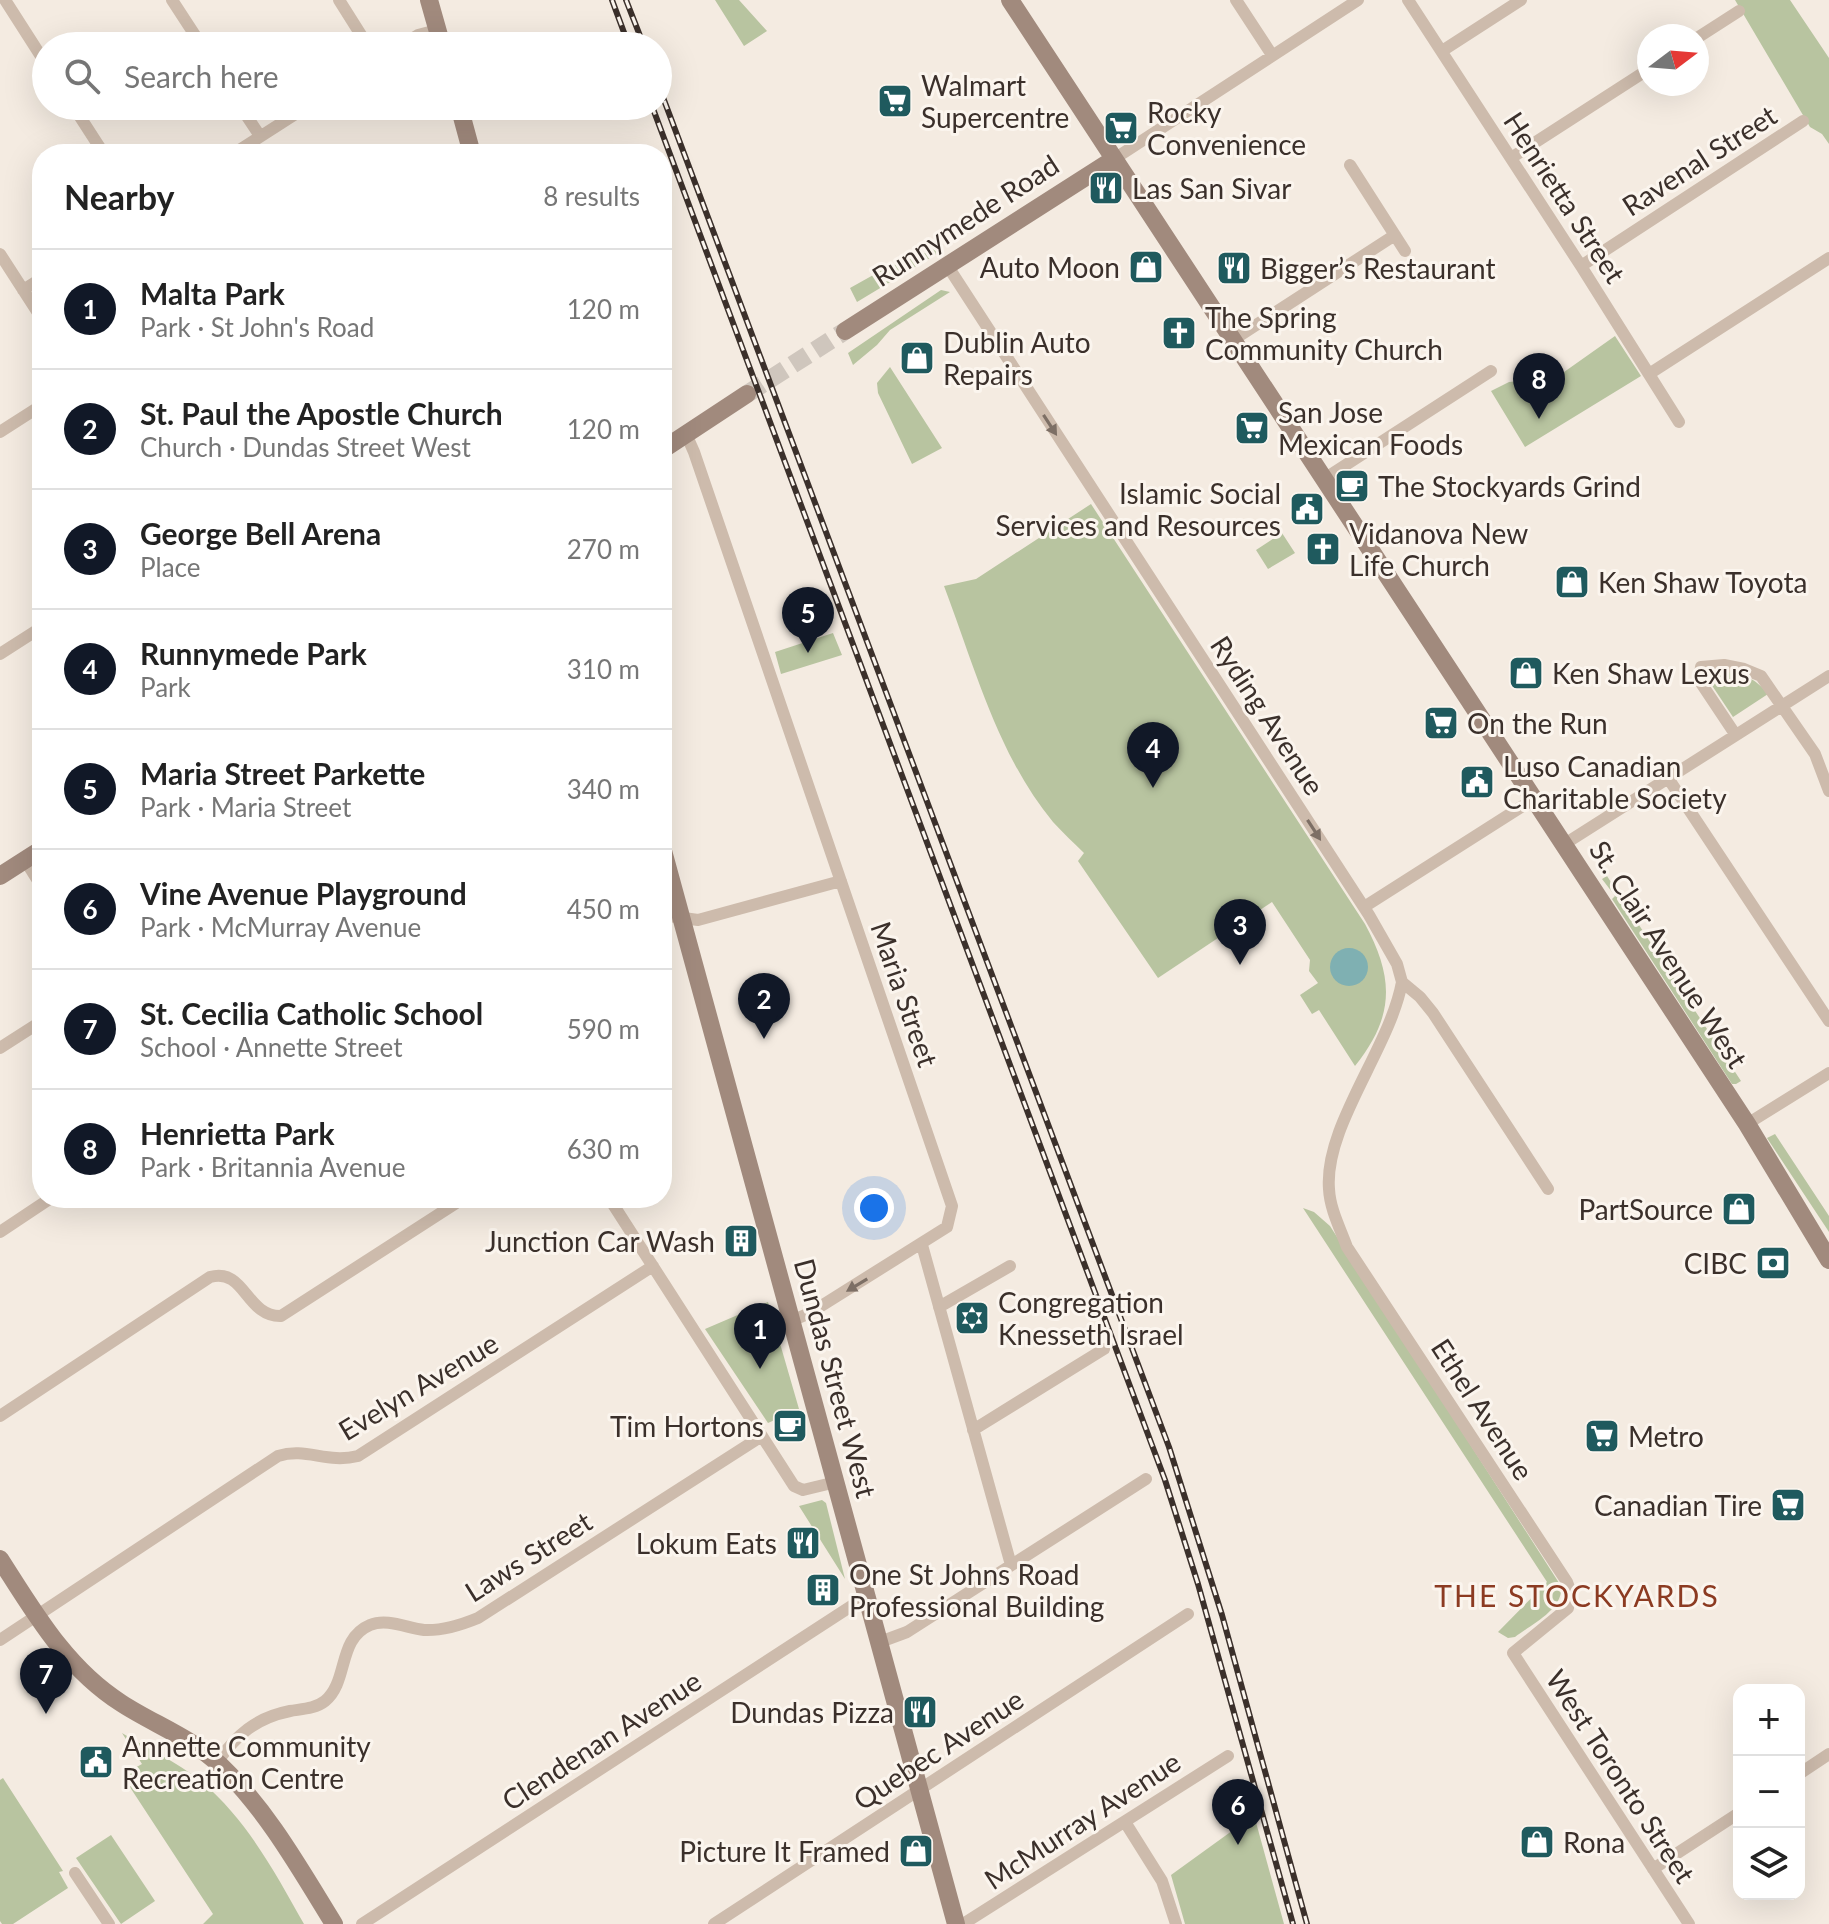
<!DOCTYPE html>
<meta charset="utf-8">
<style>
:root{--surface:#fff;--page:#f2f2f2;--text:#222;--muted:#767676;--line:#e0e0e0;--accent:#111827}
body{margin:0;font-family:Lato,sans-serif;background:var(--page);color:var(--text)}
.controls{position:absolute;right:24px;bottom:24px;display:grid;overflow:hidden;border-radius:16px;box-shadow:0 8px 32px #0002}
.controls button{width:72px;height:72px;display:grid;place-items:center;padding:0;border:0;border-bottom:2px solid var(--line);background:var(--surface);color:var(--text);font:40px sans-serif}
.compass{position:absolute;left:1637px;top:24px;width:72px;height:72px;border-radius:50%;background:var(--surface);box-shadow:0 8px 32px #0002;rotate:74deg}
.you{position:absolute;left:874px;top:1208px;width:28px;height:28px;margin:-20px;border:6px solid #fff;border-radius:50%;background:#1a73e8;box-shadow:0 0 0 12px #1a73e833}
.badge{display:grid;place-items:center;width:52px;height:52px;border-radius:50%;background:var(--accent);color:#fff;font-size:26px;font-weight:700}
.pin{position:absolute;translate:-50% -66px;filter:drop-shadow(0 2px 4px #0008)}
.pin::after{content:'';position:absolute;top:42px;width:28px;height:24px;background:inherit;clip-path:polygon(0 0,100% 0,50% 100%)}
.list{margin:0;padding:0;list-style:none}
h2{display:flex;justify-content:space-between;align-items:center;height:104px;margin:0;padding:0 32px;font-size:34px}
h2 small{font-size:26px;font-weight:400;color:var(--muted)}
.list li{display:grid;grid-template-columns:52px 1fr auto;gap:24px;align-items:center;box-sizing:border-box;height:120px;padding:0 32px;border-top:2px solid var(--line)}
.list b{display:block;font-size:30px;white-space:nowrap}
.list p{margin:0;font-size:26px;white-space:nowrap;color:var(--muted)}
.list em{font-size:26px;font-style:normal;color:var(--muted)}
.icon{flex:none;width:44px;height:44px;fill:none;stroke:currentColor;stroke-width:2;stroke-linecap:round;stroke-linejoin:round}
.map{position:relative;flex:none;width:1829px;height:1924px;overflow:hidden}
.search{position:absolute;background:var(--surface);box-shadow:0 8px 32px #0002;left:32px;top:32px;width:640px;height:88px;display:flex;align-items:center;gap:20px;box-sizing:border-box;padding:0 28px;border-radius:44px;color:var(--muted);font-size:30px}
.panel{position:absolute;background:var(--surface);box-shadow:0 8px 32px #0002;left:32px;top:144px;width:640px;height:1064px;border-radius:32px}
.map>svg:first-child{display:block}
</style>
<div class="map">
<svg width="1829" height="1924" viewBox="0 0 1829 1924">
<rect width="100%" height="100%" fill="#f4ebe1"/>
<path fill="#b8c4a0" d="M715 0H739L767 31 744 46Z
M1735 0H1790L1829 58V144L1822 134 1810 127Z
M938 241 943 245 940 252 857 302 850 288 884 269 925 253 926 244Z
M941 290 950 292 890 330 877 345 853 365 848 353Z
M1615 336 1641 376 1525 447 1491 391 1509 382 1557 377Z
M890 367 942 448 912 464 878 393 877 383Z
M1091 504 1365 924C1394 978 1395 1016 1355 1066L1319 1010 1312 1014 1300 995 1318 983 1309 971 1310 960 1272 902 1158 978 1078 861 1084 853C1074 843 1063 833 1053 822 998 756 974 665 944 586L976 579Z
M1282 533 1295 553 1268 569 1256 550Z
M833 633 842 655 781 674 775 652Z
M1714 671C1737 670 1754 676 1768 694L1733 717 1711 684 1710 676Z
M1607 876 1741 1081 1736 1084H1732L1612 899 1615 896 1602 879Z
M1775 1134 1829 1216V1232L1767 1138Z
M1303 1208 1314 1212 1330 1226 1561 1586C1564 1609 1532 1624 1515 1637L1508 1638 1498 1632 1547 1582Z
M768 1302 799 1409 768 1423 705 1329Z
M822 1500 826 1503 845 1579 799 1506Z
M122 1733C148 1749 179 1763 202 1782 247 1820 276 1874 304 1924H203L213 1914 122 1775 142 1764Z
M3 1778 63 1871 59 1872 68 1888 13 1924H2L0 1921V1780Z
M1254 1815 1284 1924H1185L1171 1875Z
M111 1835 155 1901 121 1924 76 1858Z"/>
<path fill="#7fb0b2" d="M1330 967a19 19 0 1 1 38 0a19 19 0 1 1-38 0Z"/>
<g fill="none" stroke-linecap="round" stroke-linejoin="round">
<path stroke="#cfc6bd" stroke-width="18" stroke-dasharray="18 9" stroke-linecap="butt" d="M747 394 845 331"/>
<path stroke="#cdbbac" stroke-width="12" d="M5 0 46 64
M172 0 202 46
M339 0 368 46
M1236 0 1272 55
M1408 0 1581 266 1679 422
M1697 38 1739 11
M400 46 418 35 437 30
M1442 51 1521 0
M73 106 104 154
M240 106 260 136
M233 154 308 106
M1511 158 1649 69
M1114 159 1358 0
M1350 165 1405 251
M0 254 42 319
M947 265 1369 915 1397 964 1402 982 1420 997 1433 1013 1548 1189
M1581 266 1803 121
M23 290 42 278
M1233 340 1395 235
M1649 374 1829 258
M0 432 42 405
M686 434 694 452 952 1206 947 1227 810 1313 791 1321
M1324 479 1491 371
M0 654 42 627
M1735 734 1699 680 1701 667 1724 665 1744 669 1761 676 1815 754 1829 791
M1668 778 1829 1021
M1563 845 1829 676
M25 860 42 887
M1364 907 1532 800
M662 915 698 920 841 881
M1402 982C1390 1048 1324 1126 1329 1189 1330 1209 1340 1228 1347 1247L1567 1582 1570 1590 1568 1608 1513 1653 1689 1924
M0 1048 42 1021
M1747 1124 1829 1073
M609 1198 794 1486 803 1490 836 1482
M0 1232 51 1198
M922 1245 1011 1565
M939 1307 1010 1266
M0 1416 210 1277C245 1267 246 1317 281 1316L464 1198
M973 1430 1104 1349
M0 1640 278 1456C307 1447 326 1464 358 1456L653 1266
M880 1642 907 1632 1146 1479
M217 1762C237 1735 255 1718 290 1711 301 1709 315 1709 325 1701 349 1681 337 1639 370 1625 387 1618 407 1628 424 1630 443 1631 461 1625 478 1618L762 1436
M1799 1774 1829 1754
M1125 1822 1162 1881 1176 1924
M1653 1869 1739 1813
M75 1873 109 1924
M362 1924 853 1605 869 1600
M714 1924 1188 1614
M963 1924 1228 1756"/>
<path stroke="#a18a7d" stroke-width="18" d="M429 0 442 46
M1010 0 1747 1124 1829 1260
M459 106 472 154
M845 331 1114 159
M662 450 747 394
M662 847 956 1924
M0 876 42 849
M0 1559C34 1612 66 1668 121 1703 153 1724 192 1738 220 1765 267 1810 300 1869 334 1924"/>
<g stroke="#3b302b" stroke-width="6">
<path id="rail" d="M612 0 629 46
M626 0 644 46
M658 84 1169 1447 1222 1615 1307 1924
M652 106 1165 1480 1198 1584 1293 1924"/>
</g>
<use href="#rail" stroke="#fbf5ee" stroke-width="3" stroke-dasharray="9" stroke-linecap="butt"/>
</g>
<defs><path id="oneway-solid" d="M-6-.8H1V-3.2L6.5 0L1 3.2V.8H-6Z" transform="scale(2)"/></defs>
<g fill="#7d6f65">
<use href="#oneway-solid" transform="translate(1050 425) rotate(57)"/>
<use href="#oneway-solid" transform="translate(1314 830) rotate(57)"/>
<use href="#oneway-solid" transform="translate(857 1285) rotate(149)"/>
</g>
<defs>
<g id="supermarket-square" transform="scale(1.8)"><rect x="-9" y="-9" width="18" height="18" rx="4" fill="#1f5a5e" stroke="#fbf5ee"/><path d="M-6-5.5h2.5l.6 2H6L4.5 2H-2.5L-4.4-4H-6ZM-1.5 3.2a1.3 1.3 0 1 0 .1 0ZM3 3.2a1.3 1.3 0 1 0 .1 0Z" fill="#fff"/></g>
<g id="restaurant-square" transform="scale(1.8)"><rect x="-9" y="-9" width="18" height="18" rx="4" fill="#1f5a5e" stroke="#fbf5ee"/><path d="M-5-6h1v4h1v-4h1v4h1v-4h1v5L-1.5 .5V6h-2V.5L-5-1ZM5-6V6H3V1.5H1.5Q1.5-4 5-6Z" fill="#fff"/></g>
<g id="shop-square" transform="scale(1.8)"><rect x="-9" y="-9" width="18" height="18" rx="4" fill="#1f5a5e" stroke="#fbf5ee"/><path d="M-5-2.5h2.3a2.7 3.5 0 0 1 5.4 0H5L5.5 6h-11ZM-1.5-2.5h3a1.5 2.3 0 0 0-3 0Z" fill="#fff"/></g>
<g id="church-square" transform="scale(1.8)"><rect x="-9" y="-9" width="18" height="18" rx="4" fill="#1f5a5e" stroke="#fbf5ee"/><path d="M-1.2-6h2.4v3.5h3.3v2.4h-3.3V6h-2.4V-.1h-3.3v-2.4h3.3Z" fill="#fff"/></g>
<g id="cafe-square" transform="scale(1.8)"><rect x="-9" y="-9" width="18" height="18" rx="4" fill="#1f5a5e" stroke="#fbf5ee"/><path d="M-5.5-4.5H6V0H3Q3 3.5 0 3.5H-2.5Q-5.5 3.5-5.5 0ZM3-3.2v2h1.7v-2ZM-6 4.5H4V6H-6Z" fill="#fff"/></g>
<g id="civic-square" transform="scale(1.8)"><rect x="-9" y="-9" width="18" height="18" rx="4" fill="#1f5a5e" stroke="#fbf5ee"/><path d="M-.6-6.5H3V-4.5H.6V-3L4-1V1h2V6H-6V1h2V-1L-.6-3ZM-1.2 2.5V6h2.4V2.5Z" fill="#fff"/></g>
<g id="building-square" transform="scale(1.8)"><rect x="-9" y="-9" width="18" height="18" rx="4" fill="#1f5a5e" stroke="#fbf5ee"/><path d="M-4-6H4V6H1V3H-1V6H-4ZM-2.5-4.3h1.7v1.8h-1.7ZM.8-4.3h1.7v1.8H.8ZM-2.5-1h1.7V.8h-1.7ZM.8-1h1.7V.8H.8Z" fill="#fff"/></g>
<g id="bank-square" transform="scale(1.8)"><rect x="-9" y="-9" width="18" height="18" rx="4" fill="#1f5a5e" stroke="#fbf5ee"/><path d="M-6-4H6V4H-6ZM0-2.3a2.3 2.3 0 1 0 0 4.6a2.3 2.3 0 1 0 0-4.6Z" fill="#fff"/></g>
<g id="synagogue-square" transform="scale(1.8)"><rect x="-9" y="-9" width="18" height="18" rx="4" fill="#1f5a5e" stroke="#fbf5ee"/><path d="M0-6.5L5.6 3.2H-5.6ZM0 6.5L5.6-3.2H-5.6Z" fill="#fff"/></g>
</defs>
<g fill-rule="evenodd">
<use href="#supermarket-square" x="895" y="101"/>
<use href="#supermarket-square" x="1121" y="128"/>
<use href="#restaurant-square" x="1106" y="188"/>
<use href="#shop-square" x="1146" y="267"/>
<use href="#restaurant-square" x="1234" y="268"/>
<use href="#church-square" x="1179" y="333"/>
<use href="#shop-square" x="917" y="358"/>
<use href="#supermarket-square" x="1252" y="428"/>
<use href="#cafe-square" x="1352" y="486"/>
<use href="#civic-square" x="1307" y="509"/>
<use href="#church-square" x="1323" y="549"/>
<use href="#shop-square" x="1572" y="582"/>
<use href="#shop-square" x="1526" y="673"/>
<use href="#supermarket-square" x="1441" y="723"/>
<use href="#civic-square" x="1477" y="782"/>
<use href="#shop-square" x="1739" y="1209"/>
<use href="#building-square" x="741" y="1241"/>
<use href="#bank-square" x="1773" y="1263"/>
<use href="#synagogue-square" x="972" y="1318"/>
<use href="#cafe-square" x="790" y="1426"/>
<use href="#supermarket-square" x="1602" y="1436"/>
<use href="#supermarket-square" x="1788" y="1505"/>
<use href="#restaurant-square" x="803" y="1543"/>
<use href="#building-square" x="823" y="1590"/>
<use href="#restaurant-square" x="920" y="1712"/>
<use href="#civic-square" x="96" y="1762"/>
<use href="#shop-square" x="1537" y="1842"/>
<use href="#shop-square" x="916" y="1851"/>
</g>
<g text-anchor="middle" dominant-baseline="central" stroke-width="6" stroke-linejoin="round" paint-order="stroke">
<g font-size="28" fill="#3b302b" stroke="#fbf5ee" text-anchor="start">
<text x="921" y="85">Walmart<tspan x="921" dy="32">Supercentre</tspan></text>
<text x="1147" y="112">Rocky<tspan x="1147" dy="32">Convenience</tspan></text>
<text x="1132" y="188">Las San Sivar</text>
<text x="1120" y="267" text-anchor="end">Auto Moon</text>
<text x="1260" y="268">Bigger’s Restaurant</text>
<text x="1205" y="317">The Spring<tspan x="1205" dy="32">Community Church</tspan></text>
<text x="943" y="342">Dublin Auto<tspan x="943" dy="32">Repairs</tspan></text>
<text x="1278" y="412">San Jose<tspan x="1278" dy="32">Mexican Foods</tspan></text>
<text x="1378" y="486">The Stockyards Grind</text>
<text x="1281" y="493" text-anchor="end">Islamic Social<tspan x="1281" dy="32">Services and Resources</tspan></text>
<text x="1349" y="533">Vidanova New<tspan x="1349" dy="32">Life Church</tspan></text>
<text x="1598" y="582">Ken Shaw Toyota</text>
<text x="1552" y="673">Ken Shaw Lexus</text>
<text x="1467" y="723">On the Run</text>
<text x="1503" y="766">Luso Canadian<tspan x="1503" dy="32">Charitable Society</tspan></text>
<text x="1713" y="1209" text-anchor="end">PartSource</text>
<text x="715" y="1241" text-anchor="end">Junction Car Wash</text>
<text x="1747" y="1263" text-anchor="end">CIBC</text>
<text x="998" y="1302">Congregation<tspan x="998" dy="32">Knesseth Israel</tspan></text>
<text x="764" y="1426" text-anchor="end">Tim Hortons</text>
<text x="1628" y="1436">Metro</text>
<text x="1762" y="1505" text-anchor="end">Canadian Tire</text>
<text x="777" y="1543" text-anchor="end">Lokum Eats</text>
<text x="849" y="1574">One St Johns Road<tspan x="849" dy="32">Professional Building</tspan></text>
<text x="894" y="1712" text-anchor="end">Dundas Pizza</text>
<text x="122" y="1746">Annette Community<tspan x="122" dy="32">Recreation Centre</tspan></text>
<text x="1563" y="1842">Rona</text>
<text x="890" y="1851" text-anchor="end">Picture It Framed</text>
</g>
<g font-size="28" fill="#3b302b" stroke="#fbf5ee">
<text transform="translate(1699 160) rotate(-33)">Ravenal Street</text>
<text transform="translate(1565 197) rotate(57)">Henrietta Street</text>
<text transform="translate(965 220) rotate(-33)">Runnymede Road</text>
<text transform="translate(1268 715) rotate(57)">Ryding Avenue</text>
<text transform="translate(1669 954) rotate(57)">St. Clair Avenue West</text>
<text transform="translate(905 994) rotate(71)">Maria Street</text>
<text transform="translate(836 1378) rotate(75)">Dundas Street West</text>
<text transform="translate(418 1386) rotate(-31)">Evelyn Avenue</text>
<text transform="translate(1483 1409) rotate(57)">Ethel Avenue</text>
<text transform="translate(528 1556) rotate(-32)">Laws Street</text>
<text transform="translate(601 1740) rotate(-33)">Clendenan Avenue</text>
<text transform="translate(938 1749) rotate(-33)">Quebec Avenue</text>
<text transform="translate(1621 1776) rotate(57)">West Toronto Street</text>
<text transform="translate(1082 1820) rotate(-33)">McMurray Avenue</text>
</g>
<g font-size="30" letter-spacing="2" fill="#8c3b22" stroke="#fbf5ee">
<text x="1577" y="1595">THE STOCKYARDS</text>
</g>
</g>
</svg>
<div class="controls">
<button>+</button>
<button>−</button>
<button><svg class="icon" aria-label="layers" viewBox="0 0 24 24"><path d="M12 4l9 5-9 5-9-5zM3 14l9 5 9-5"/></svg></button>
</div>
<svg class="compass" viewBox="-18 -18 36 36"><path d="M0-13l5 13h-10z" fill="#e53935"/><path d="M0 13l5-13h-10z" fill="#767676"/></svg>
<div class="you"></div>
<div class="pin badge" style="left:760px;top:1369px">1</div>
<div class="pin badge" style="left:764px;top:1039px">2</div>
<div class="pin badge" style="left:1240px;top:965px">3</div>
<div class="pin badge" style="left:1153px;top:788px">4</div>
<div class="pin badge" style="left:808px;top:653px">5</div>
<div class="pin badge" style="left:1238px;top:1845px">6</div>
<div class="pin badge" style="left:46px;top:1714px">7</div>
<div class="pin badge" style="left:1539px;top:419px">8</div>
<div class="search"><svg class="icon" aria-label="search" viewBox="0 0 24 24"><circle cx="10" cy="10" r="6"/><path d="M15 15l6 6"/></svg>Search here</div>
<section class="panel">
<h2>Nearby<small>8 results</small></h2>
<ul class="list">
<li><span class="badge">1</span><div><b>Malta Park</b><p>Park · St John's Road</p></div><em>120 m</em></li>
<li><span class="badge">2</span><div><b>St. Paul the Apostle Church</b><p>Church · Dundas Street West</p></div><em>120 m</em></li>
<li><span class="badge">3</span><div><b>George Bell Arena</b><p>Place</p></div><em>270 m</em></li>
<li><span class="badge">4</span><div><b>Runnymede Park</b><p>Park</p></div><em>310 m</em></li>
<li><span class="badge">5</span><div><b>Maria Street Parkette</b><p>Park · Maria Street</p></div><em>340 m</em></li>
<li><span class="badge">6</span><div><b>Vine Avenue Playground</b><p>Park · McMurray Avenue</p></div><em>450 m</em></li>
<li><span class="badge">7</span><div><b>St. Cecilia Catholic School</b><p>School · Annette Street</p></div><em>590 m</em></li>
<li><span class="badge">8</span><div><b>Henrietta Park</b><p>Park · Britannia Avenue</p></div><em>630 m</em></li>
</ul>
</section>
</div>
